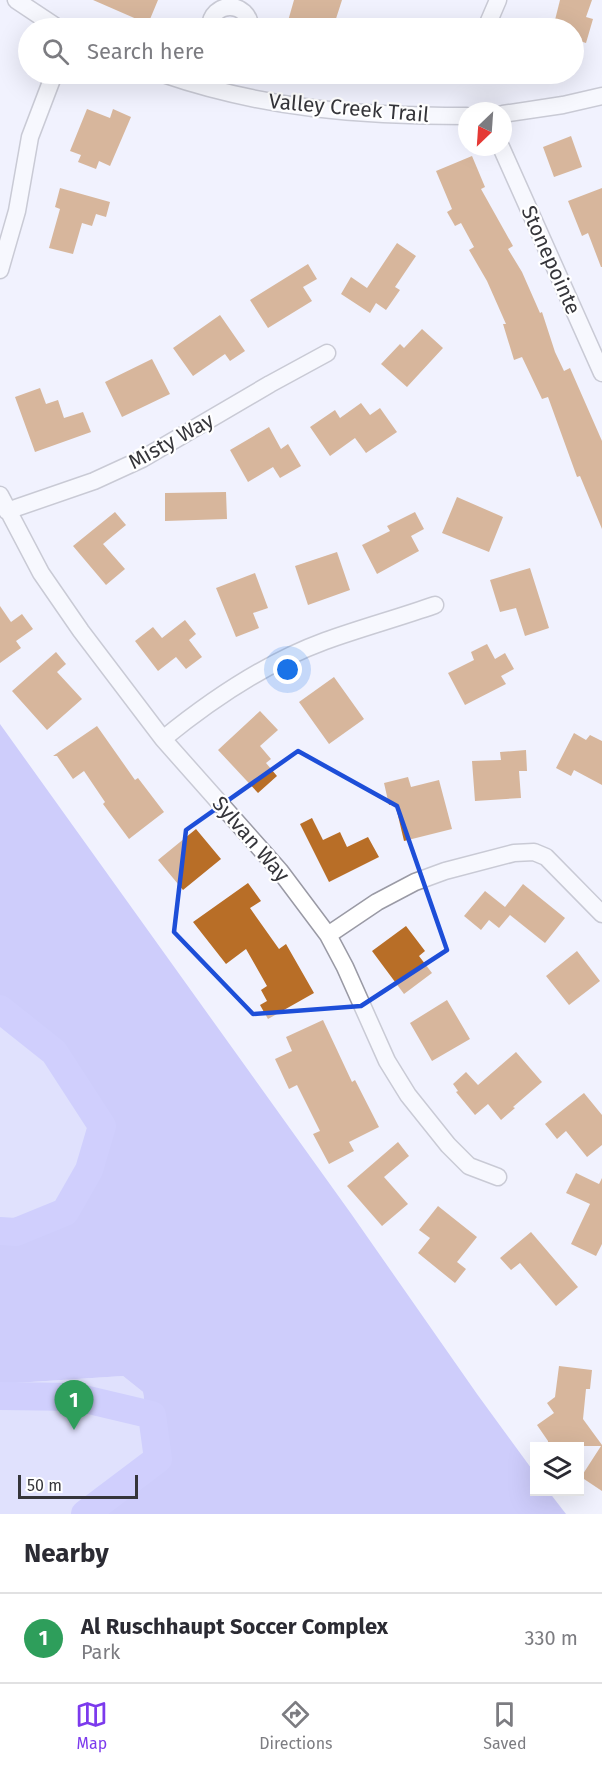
<!DOCTYPE html>
<style>
:root{--surface:#fff;--page:#f2f2f3;--text:#2b2b33;--muted:#7c7c81;--line:#e1e1e2;--accent:#7c3aed}
body{margin:0;font-family:"Fira Sans",sans-serif;background:var(--page);color:var(--text)}
.controls{position:absolute;right:18px;bottom:18px;display:grid;overflow:hidden;border-radius:0px;box-shadow:0 6px 24px #0002}
.controls button{width:54px;height:54px;display:grid;place-items:center;padding:0;border:0;border-bottom:2px solid var(--line);background:var(--surface);color:var(--text);font:30px sans-serif}
.compass{position:absolute;left:458px;top:102px;width:54px;height:54px;border-radius:50%;background:var(--surface);box-shadow:0 6px 24px #0002;rotate:205deg}
.scale{position:absolute;left:18px;bottom:15px;width:120px;box-sizing:border-box;padding-left:6px;border:3px solid #35353a;border-top:0;font-size:16px;line-height:21px;white-space:nowrap;color:#35353a;-webkit-text-stroke:4px #fff;paint-order:stroke}
.you{position:absolute;left:288px;top:670px;width:21px;height:21px;margin:-15px;border:4px solid #fff;border-radius:50%;background:#1a73e8;box-shadow:0 0 0 9px #1a73e833}
.badge{display:grid;place-items:center;width:39px;height:39px;border-radius:50%;background:var(--accent);color:#fff;font-size:20px;font-weight:700}
.pin{position:absolute;translate:-50% -50px;filter:drop-shadow(0 2px 3px #0008)}
.pin::after{content:'';position:absolute;top:32px;width:21px;height:18px;background:inherit;clip-path:polygon(0 0,100% 0,50% 100%)}
.list{margin:0;padding:0;list-style:none}
h2{display:flex;justify-content:space-between;align-items:center;height:78px;margin:0;padding:0 24px;font-size:26px}
h2 small{font-size:20px;font-weight:400;color:var(--muted)}
.list li{display:grid;grid-template-columns:39px 1fr auto;gap:18px;align-items:center;box-sizing:border-box;height:90px;padding:0 24px;border-top:2px solid var(--line)}
.list b{display:block;font-size:22px;white-space:nowrap}
.list p{margin:0;font-size:20px;white-space:nowrap;color:var(--muted)}
.list em{font-size:20px;font-style:normal;color:var(--muted)}
.icon{flex:none;width:33px;height:33px;fill:none;stroke:currentColor;stroke-width:2;stroke-linecap:round;stroke-linejoin:round}
.map{position:relative;flex:none;width:602px;height:1514px;overflow:hidden}
.search{position:absolute;background:var(--surface);box-shadow:0 6px 24px #0002;left:18px;right:18px;top:18px;height:66px;display:flex;align-items:center;gap:15px;box-sizing:border-box;padding:0 21px;border-radius:33px;color:var(--muted);font-size:22px}
.sheet{height:168px;background:var(--surface)}
nav{display:flex;justify-content:space-around;align-items:center;box-sizing:border-box;height:84px;border-top:2px solid var(--line);background:var(--surface);font-size:16px;color:var(--muted)}
nav a{display:grid;justify-items:center;gap:3px}
nav .on{color:var(--accent)}
.map>svg:first-child{display:block}
</style>
<div class="map">
<svg width="602" height="1514" viewBox="0 0 602 1514">
<rect width="100%" height="100%" fill="#f1f2fe"/>
<path fill="#cccdfd" d="M0 1002 67 1059 98 1136 67 1217 18 1224H0Z
M123 1376 143 1392 154 1468 93 1514H0V1384Z"/>
<path fill="#a4a0f8" d="M0 724 352 1215 477 1394 534 1472V1492H549L566 1514H93L154 1468 143 1392 123 1376 0 1384V1224H18L67 1217 98 1136 67 1059 0 1002Z"/>
<g fill="none" stroke-linecap="round" stroke-linejoin="round">
<path stroke="#a8a5fd" stroke-width="28" d="M0 1009 54 1052 102 1126 89 1170 65 1212 16 1232 0 1231
M0 1396 76 1397 152 1415 158 1459 85 1514"/>
</g>
<path fill="#b86e27" d="M93 0H158L148 24Z
M294 0H342L333 28H286Z
M560 0H592L586 17 593 19 586 43 573 39V28H553Z
M87 109 110 118 113 109 131 117 110 166 99 161 96 169 78 162 81 155 70 151Z
M571 136 582 167 554 177 543 147Z
M472 156 485 187 481 189 513 246 508 249 522 272 540 313 542 312 555 352 564 371 570 368 602 441V529L580 476 577 477 548 397 542 399 522 357 514 360 503 324H506L487 281 469 250 474 247 461 223 455 226 447 212 452 209 436 171Z
M60 188 110 202 106 217 96 214 92 226 82 223 73 254 49 248 60 209 55 207Z
M602 188V267H601L588 233 582 236 568 201Z
M397 243 416 256 395 287 400 290 386 310 376 303 370 313 341 294 351 277 367 288Z
M308 264 317 279 303 287 312 301 268 328 250 300Z
M220 315 245 351 230 361 225 354 193 376 173 348Z
M422 329 443 348 407 387 381 364 400 344 404 348Z
M152 359 170 394 122 417 105 382Z
M40 388 46 404 58 400 64 418 83 412 91 432 35 452 15 397Z
M361 403 370 415 380 408 397 432 366 453 355 438 330 456 310 427 335 410 340 418Z
M269 427 281 449 288 444 301 466 280 478 273 467 248 482 230 450Z
M226 492 227 519 165 521V493Z
M457 497 503 517 489 552 442 533Z
M115 512 126 525 103 544 125 569 106 585 73 546Z
M415 512 424 529 411 536 419 551 377 574 362 545 390 531 387 526Z
M337 552 350 590 308 605 295 566Z
M530 568 549 628 525 636 516 608 500 612 490 580Z
M255 573 268 608 253 613 259 628 236 637 216 588Z
M0 606 11 622 22 614 33 629 16 641 21 648 0 663Z
M185 620 196 634 189 640 202 657 186 669 176 657 158 671 135 641 153 627 162 638Z
M487 644 495 659 505 653 514 669 501 676 506 684 465 705 448 673 474 660 471 652Z
M56 652 66 664 57 672 82 699 47 730 12 691Z
M334 677 364 719 329 744 299 702Z
M260 711 278 730 260 746 271 759 266 763 277 776 258 793 218 750Z
M97 726 135 780 138 778 164 812 129 839 103 804 105 802 84 771 73 779 57 756H53Z
M574 733 586 740 590 735 602 741V785L574 770 571 776 556 768Z
M526 750 527 771H519L521 798 475 801 472 761 501 760 500 752Z
M408 777 411 787 439 780 452 829 404 841 395 803 389 805 384 783Z
M312 818 323 840 340 832 347 847 368 837 379 857 329 882 300 824Z
M196 829 221 859 183 890 158 860Z
M248 883 261 901 250 908 279 949 286 944 314 993 268 1019 260 1005 267 1001 261 990 267 986 246 949 226 964 193 922Z
M523 884 565 918 545 943 510 915 499 928 489 920 481 930 464 916 485 891 505 907Z
M406 926 425 951 419 956 432 973 404 994 372 951Z
M577 951 600 981 569 1005 546 976Z
M447 1000 470 1039 432 1061 410 1023Z
M323 1020 352 1082 355 1080 379 1127 349 1142 354 1151 329 1164 313 1134 320 1131 297 1085 289 1089 275 1059 292 1051 286 1037Z
M516 1052 542 1082 513 1107 515 1108 501 1120 488 1104 475 1115 456 1092 458 1091 453 1084 466 1072 478 1085Z
M584 1093 602 1115V1145L587 1157 566 1131 557 1139 545 1124Z
M398 1142 409 1156 384 1177 408 1204 382 1226 347 1186Z
M576 1173 599 1184 602 1178V1244L596 1256 571 1244 590 1204 566 1193Z
M438 1206 477 1237 457 1262 466 1269 455 1283 418 1253 430 1238 419 1230Z
M531 1232 578 1287 556 1306 520 1263 511 1270 500 1258Z
M559 1366 592 1370 590 1389H586L583 1419 602 1445V1491L581 1477 601 1446H548V1441L537 1425 554 1413 547 1403 555 1397Z"/>
<g fill="none" stroke-linecap="round" stroke-linejoin="round">
<g stroke="#9a9aa5" stroke-width="19">
<path id="street" d="M16 0 58 28
M210 28C210 0 250 0 250 28
M486 28 498 0
M163 74C265 109 360 116 467 116
M503 114 563 105 602 96
M501 147 602 373
M0 270 17 211 30 137 54 74
M0 495 41 573 81 631 163 739 280 871 328 935 345 967 387 1061 408 1095 448 1145 469 1166 498 1177
M7 511 94 481 142 459 270 384 327 353
M163 739C212 699 265 663 325 641 361 628 398 618 435 605
M328 935 377 902 415 882 445 871 514 853 534 852 546 857 602 914"/>
</g>
<use href="#street" stroke="#fff" stroke-width="16"/>
</g>
<path d="M0 0H602V1514H0ZM298 751 397 806 447 950 361 1006 253 1014 174 932 186 830Z" fill="#f1f2fe" fill-opacity=".55" fill-rule="evenodd"/>
<path fill="none" stroke="#1d4ed8" stroke-width="4.5" stroke-linejoin="round" d="M298 751 397 806 447 950 361 1006 253 1014 174 932 186 830Z"/>
<g text-anchor="middle" dominant-baseline="central" stroke-width="4.5" stroke-linejoin="round" paint-order="stroke">
<g font-size="21" fill="#35353a" stroke="#fff">
<text transform="translate(349 108) rotate(5)">Valley Creek Trail</text>
<text transform="translate(551 260) rotate(66)">Stonepointe</text>
<text transform="translate(171 441) rotate(-29)">Misty Way</text>
<text transform="translate(251 839) rotate(49)">Sylvan Way</text>
</g>
</g>
</svg>
<div class="controls">
<button><svg class="icon" aria-label="layers" viewBox="0 0 24 24"><path d="M12 4l9 5-9 5-9-5zM3 14l9 5 9-5"/></svg></button>
</div>
<svg class="compass" viewBox="-18 -18 36 36"><path d="M0-13l5 13h-10z" fill="#e53935"/><path d="M0 13l5-13h-10z" fill="#7c7c81"/></svg>
<div class="scale">50 m</div>
<div class="you"></div>
<div class="pin badge" style="left:74px;top:1430px;background:#2e9e5b">1</div>
<div class="search"><svg class="icon" aria-label="search" viewBox="0 0 24 24"><circle cx="10" cy="10" r="6"/><path d="M15 15l6 6"/></svg>Search here</div>
</div>
<section class="sheet">
<h2>Nearby<small></small></h2>
<ul class="list">
<li><span class="badge" style="background:#2e9e5b">1</span><div><b>Al Ruschhaupt Soccer Complex</b><p>Park</p></div><em>330 m</em></li>
</ul>
</section>
<nav>
<a class="on"><svg class="icon" aria-label="map" viewBox="0 0 24 24"><path d="M3 6l6-2 6 2 6-2v14l-6 2-6-2-6 2zM9 4v14M15 6v14"/></svg>Map</a>
<a><svg class="icon" aria-label="directions" viewBox="0 0 24 24"><path d="M12 3l9 9-9 9-9-9zM9 14v-3h6M13 9l2 2-2 2"/></svg>Directions</a>
<a><svg class="icon" aria-label="saved" viewBox="0 0 24 24"><path d="M7 4h10v16l-5-4-5 4z"/></svg>Saved</a>
</nav>
